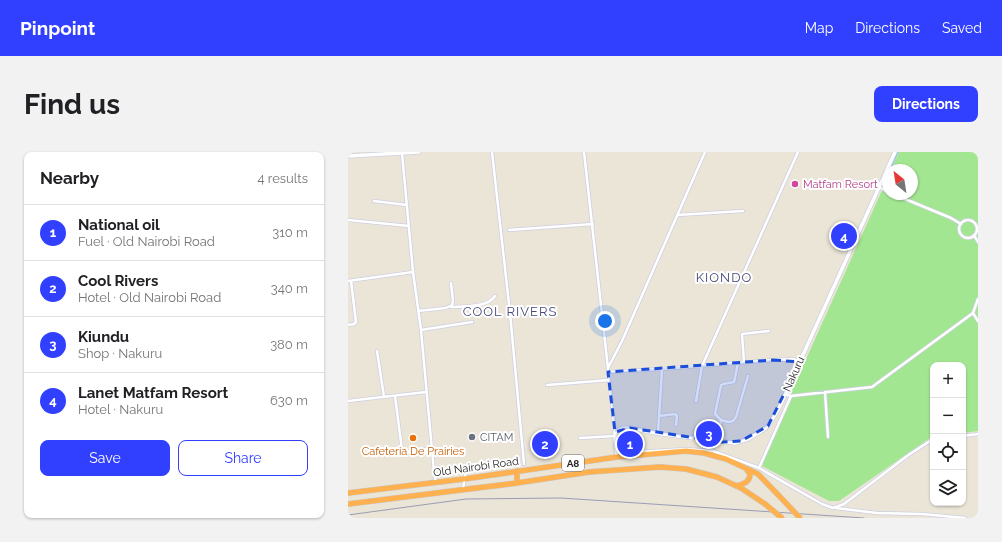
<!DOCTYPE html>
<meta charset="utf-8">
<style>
:root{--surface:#fff;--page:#f2f2f2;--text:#202124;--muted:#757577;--line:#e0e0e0;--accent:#313fff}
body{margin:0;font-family:Raleway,sans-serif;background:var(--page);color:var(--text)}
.controls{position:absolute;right:12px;bottom:12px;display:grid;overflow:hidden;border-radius:8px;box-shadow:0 1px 3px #0004}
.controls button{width:36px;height:36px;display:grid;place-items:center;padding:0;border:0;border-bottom:1px solid var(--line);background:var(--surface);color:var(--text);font:20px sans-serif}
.compass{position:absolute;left:534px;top:12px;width:36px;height:36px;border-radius:50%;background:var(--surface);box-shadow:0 1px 3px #0004;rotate:330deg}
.you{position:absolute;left:257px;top:169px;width:14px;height:14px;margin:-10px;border:3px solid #fff;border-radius:50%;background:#1a73e8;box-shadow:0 0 0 6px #1a73e833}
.badge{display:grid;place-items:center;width:26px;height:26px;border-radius:50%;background:var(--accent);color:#fff;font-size:13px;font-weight:700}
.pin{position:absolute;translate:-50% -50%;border:2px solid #fff;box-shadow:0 1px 4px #0006}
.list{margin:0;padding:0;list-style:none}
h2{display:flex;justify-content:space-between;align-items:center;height:52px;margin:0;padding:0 16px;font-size:17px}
h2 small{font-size:13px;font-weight:400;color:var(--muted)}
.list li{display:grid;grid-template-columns:26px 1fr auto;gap:12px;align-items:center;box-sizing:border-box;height:56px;padding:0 16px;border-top:1px solid var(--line)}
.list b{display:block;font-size:15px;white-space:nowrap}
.list p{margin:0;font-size:13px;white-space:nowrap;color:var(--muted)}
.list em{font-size:13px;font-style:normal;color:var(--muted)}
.actions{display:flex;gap:8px;padding:12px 16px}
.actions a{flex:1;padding:9px 0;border:1px solid var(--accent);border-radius:8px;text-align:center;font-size:14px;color:var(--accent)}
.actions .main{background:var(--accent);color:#fff}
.icon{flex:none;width:22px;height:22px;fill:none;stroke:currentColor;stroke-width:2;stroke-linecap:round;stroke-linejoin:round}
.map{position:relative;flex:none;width:630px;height:366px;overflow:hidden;border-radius:8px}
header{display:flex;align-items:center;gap:24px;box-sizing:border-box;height:56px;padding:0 20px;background:var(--accent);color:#fff}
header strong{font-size:19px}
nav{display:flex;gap:22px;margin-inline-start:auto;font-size:14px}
.intro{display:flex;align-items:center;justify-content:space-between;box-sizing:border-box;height:96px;padding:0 24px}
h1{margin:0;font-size:28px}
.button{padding:10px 18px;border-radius:8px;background:var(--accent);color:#fff;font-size:14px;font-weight:700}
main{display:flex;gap:24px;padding:0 24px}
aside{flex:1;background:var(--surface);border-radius:8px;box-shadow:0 1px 3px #0004}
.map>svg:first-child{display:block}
</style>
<header>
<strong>Pinpoint</strong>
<nav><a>Map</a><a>Directions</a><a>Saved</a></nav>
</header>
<div class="intro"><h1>Find us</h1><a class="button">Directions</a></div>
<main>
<aside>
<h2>Nearby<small>4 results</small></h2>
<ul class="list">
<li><span class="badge">1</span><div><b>National oil</b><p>Fuel · Old Nairobi Road</p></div><em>310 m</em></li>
<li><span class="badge">2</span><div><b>Cool Rivers</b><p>Hotel · Old Nairobi Road</p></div><em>340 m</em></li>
<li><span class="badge">3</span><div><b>Kiundu</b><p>Shop · Nakuru</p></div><em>380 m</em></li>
<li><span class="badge">4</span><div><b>Lanet Matfam Resort</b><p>Hotel · Nakuru</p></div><em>630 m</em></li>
</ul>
<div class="actions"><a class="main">Save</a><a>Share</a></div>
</aside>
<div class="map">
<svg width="630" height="366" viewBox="0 0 630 366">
<rect width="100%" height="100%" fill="#ebe5d8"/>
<path fill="#a3e691" d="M551 0H630V279L615 281V213H585V284L491 349H481L414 314 441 245 540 25V42H564V18H543Z"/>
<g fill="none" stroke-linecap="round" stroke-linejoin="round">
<path stroke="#64bdf4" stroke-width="1" d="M542 18 550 0
M535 35 540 22"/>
<g stroke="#cdcfe2" stroke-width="4">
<path id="street" d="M144 0 162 161 176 312
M236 0 267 280
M54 1 65 120 73 178 86 320 88 330
M531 35 540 40
M545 42 603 66 613 72
M26 49 59 53
M329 63 395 59
M0 68 61 74
M611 77a9 9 0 1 1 18 0a9 9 0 1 1-18 0Z
M161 78 245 72
M626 83 630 90
M0 129 65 120
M103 155C116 154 139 156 147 144
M70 159 98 156 104 153 105 149 103 131
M625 161 630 169
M0 173 6 172 8 170 3 129
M73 178 124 170
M29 199 36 245
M396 210 394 182 421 179
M260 216 274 189 357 0
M260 220 314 217 425 208 446 207 452 210
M199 233 261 228
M477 240 480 285
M437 242 443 244 411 316 474 352 485 356 496 352 559 304 585 287
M47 244 54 298 59 300 84 296
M443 244 524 235 625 161 630 147
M0 249 78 240
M348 249 354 214 450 0
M311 264 327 262 329 264 328 273
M373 268 381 270 385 269 388 265 400 224
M310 281 314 217
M615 284 630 282
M232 286 267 284
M368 289 373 268 367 262 373 233 375 232 386 230 390 211
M290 300 338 297 365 299 411 316
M115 337 118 318
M488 356 529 361 574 362 617 366"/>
</g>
<g stroke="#cdcfe2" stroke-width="5">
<path id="secondary" d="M0 4 71 0
M269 305 267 288V280L275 276H282L314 282 387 291 400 287 415 278 420 274 430 258 547 0"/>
</g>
<g stroke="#c7c7c7" stroke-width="6">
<path id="highway" d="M169 319V331
M388 334C396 332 402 330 402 322L399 318
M0 341 116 327 269 305 338 299 356 301 378 307 391 313 410 322 436 349
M0 352 169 331 241 320 312 315 338 317 369 325 393 336 417 352"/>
</g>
<use href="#street" stroke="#fff" stroke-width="2.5"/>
<use href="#secondary" stroke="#fff" stroke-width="3.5"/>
<use href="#highway" stroke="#ffb14f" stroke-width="5"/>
<path stroke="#9b9bb3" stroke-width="1" d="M0 363 118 347 213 346 516 366"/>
<g stroke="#c7c7c7" stroke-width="6" stroke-linecap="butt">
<path id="highway-bridge" d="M436 349 452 366
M417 352 434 366"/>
</g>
<use href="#highway-bridge" stroke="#ffb14f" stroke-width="5"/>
</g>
<path fill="#1d4ed8" fill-opacity="0.2" stroke="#1d4ed8" stroke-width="3" stroke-dasharray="8 5" stroke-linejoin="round" d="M425 208 452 210 420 274 393 289 374 290 282 276 267 280 260 220Z"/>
<circle fill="#d1479c" stroke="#fff" stroke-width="1.5" cx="447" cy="32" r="4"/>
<circle fill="#6b7280" stroke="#fff" stroke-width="1.5" cx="124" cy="285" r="4"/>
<circle fill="#e8710a" stroke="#fff" stroke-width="1.5" cx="65" cy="286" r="4"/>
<g text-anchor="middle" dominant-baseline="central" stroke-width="4" stroke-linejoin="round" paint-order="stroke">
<rect fill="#fff" stroke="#686868" stroke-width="1" x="214" y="303" width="22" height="16" rx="3"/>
<g font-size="10" font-weight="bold" fill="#282828">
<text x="225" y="311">A8</text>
</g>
<g font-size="11" fill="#b23c85" stroke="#fff" text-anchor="start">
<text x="455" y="32">Matfam Resort</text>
</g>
<g font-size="11" fill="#282828" stroke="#fff">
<text transform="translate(446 222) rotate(-66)">Nakuru</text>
<text transform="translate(128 315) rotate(-8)">Old Nairobi Road</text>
</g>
<g font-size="11" fill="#5b616d" stroke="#fff" text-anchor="start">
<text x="132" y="285">CITAM</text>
</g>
<g font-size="11" fill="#c56008" stroke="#fff">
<text x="65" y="299">Cafeteria De Prairies</text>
</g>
<g font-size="13" letter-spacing="1" fill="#46497a" stroke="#fff">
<text x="376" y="125">KIONDO</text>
<text x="162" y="159">COOL RIVERS</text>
</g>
</g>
</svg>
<div class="controls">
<button>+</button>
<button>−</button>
<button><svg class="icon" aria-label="locate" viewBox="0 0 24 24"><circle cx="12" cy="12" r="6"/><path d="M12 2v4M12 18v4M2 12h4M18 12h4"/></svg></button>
<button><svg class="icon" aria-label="layers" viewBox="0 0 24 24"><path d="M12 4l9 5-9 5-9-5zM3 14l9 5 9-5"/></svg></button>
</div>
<svg class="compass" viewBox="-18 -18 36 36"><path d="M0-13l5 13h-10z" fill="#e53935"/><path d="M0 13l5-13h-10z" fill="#757577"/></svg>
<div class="you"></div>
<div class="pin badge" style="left:282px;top:292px">1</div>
<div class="pin badge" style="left:197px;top:292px">2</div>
<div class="pin badge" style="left:361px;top:282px">3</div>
<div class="pin badge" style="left:496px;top:84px">4</div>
</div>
</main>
